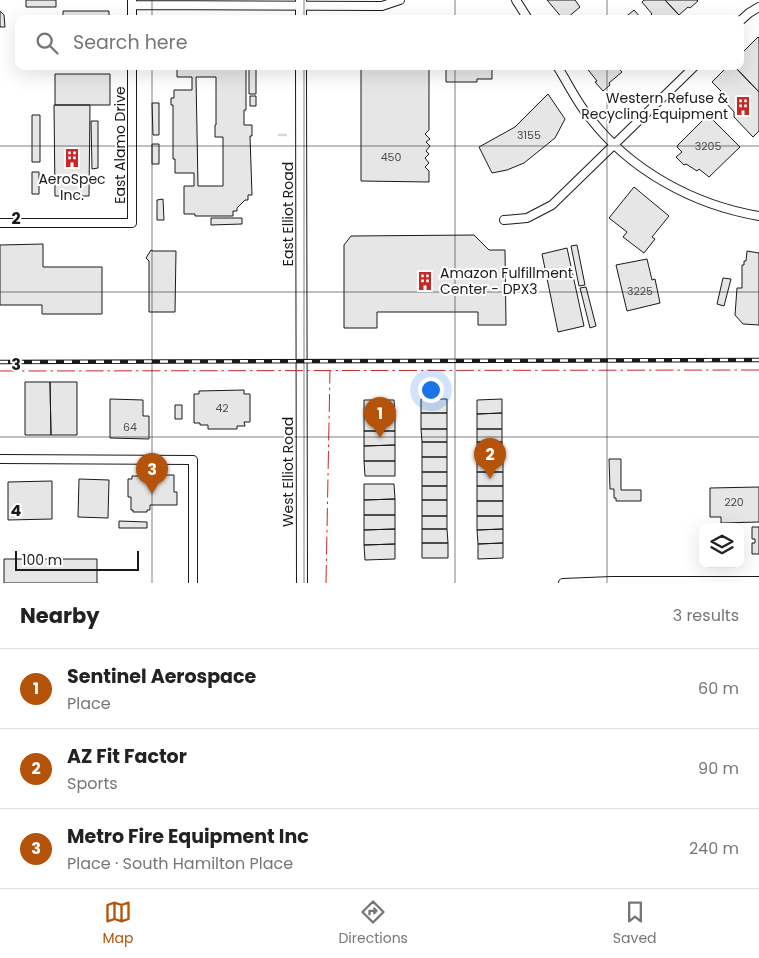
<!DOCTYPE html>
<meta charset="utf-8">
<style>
:root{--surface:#fff;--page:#f6f6f6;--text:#222;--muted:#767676;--line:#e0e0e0;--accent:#b45309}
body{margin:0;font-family:Poppins,sans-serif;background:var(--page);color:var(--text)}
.controls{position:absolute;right:15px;bottom:15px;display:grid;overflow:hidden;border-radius:10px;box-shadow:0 5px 20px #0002}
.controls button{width:45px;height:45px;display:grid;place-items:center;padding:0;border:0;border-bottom:1px solid var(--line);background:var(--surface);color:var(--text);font:25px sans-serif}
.scale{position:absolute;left:15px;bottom:12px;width:124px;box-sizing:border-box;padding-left:5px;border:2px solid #1a1a1a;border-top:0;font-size:14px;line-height:18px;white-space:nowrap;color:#1a1a1a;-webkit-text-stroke:4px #fff;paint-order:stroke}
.you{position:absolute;left:430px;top:389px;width:18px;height:18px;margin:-12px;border:4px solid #fff;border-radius:50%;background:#1a73e8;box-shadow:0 0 0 8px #1a73e833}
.badge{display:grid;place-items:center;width:32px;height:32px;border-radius:50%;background:var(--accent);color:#fff;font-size:16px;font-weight:700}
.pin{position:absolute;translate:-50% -41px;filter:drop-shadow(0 1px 2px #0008)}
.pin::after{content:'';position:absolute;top:26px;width:18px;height:15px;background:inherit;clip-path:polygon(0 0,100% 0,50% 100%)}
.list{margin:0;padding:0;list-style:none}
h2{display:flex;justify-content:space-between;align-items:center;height:65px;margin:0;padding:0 20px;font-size:21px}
h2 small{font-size:16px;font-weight:400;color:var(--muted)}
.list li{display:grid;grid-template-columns:32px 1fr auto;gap:15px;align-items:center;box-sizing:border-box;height:80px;padding:0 20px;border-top:1px solid var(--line)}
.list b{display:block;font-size:19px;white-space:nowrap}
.list p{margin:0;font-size:16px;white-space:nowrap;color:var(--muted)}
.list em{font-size:16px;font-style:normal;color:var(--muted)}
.icon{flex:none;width:28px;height:28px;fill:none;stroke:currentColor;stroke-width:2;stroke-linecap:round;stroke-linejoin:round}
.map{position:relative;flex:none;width:759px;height:583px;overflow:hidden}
.search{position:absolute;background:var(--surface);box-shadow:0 5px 20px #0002;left:15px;right:15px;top:15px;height:55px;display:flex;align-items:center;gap:12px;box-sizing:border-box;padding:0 18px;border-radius:10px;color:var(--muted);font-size:19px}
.sheet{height:305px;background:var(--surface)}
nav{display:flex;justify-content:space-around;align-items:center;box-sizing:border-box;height:70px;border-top:1px solid var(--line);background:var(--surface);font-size:14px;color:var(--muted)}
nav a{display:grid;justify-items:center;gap:2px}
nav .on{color:var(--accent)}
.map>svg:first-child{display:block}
</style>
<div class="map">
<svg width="759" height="583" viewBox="0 0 759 583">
<rect width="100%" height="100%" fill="#fff"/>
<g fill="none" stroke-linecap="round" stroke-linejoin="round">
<path stroke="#d7d7d7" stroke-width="2.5" d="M279 135H286"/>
</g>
<path fill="#e6e6e6" stroke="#1a1a1a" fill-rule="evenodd" d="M26 0H56V7H26Z
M547 0H575L580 7 566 19H563Z
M644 0H665L679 15 674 19H649L648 18 652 14 642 2Z
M665 0H697L698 1 690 8 688 7 679 15Z
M634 10 642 19H623Z
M0 11 4 15 5 27H0Z
M63 11H109V19H63Z
M758 37 759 38V92L734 66H740V55Z
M177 66 246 67V110H244V125H252V136H250L252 195H248V200H245L237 208V211H233V216H195V214H184V186H194V173H175V159H173V105H171V98H174V90H192V77H177ZM196 77H216V125H215V137H223V186H198Z
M249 66H256V94H249Z
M361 66H429V130L425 134 430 139 426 142 430 146 426 151 429 154 425 158 429 163 425 167 429 171V182L361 181Z
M446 66H492V79H477V82H446Z
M585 66H616L622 72 609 83 610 85 603 91 595 82 597 81Z
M728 66H734L759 92V131L753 137 734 117V112L718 94 721 91 712 82Z
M55 74H110V105H55Z
M548 94 565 119 555 138 524 163 507 170 492 173 479 147 515 127Z
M250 96H256V106H250Z
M152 103H159V135H153Z
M54 105H90L89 196H55Z
M32 115H40V162H32Z
M708 115 740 147 709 177 699 169 697 171 686 164 684 165 676 157 682 152 677 147 678 145Z
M91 121H98V168L92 169Z
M152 144H159V164H152Z
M32 172H39V194H32Z
M634 187 669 216 652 237 655 239 644 253 623 237 627 232 609 218Z
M163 199 164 220H157V200Z
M211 218H242V224L211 225Z
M474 235 489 250H505L506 325H478V312H377V328H344V245L351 236Z
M43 244V267H102V314H42V305H0V245Z
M577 245 585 285 579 286 571 246Z
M567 248 584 326 558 332 542 254Z
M151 250 153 251H176L175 312H149V261L146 258Z
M747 251 759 253V325L743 324 735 315 737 288H742V265H744V261H746Z
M647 259 652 280 655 279 660 303 627 311 616 265Z
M723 278 731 279 724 306 717 304Z
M586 287 596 326 590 328 580 288Z
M25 382H50L51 435H25Z
M50 382H77V435H51Z
M244 390V394H250V422H244L245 426H237V429H208V425H200V423H194V394H199V391Z
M110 399 143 400V416H149V439L110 438Z
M421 399H447V413H421Z
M502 399V413L477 414V400Z
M364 400H394L395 416H364Z
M175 405H182V419H175Z
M421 413H447V429H421Z
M502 413V429H477V414Z
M364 416H395V431H364Z
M421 429H447V442H422Z
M477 429H502V442H477Z
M364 431H395V445L364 446Z
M422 442H447V457H422Z
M477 442H502L503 458H477Z
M395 445V461H364V446Z
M422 457H447V472H422Z
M477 458H503V472H477Z
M609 459H621V490H641V501H616V498H614V489H610Z
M364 461H395V476H365Z
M422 472H447V486H422Z
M477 472H503V486H477Z
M149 475H174V492H177V505H150V510H147V512H133V510H131V497H128V479H132V476H149Z
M79 479 109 480 108 518 78 517Z
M52 481V519L8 520V482Z
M364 484H394L395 499 364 500Z
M422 486H447V500H422Z
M477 486H503V501H477Z
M759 487V522L721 523V517H710V488Z
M395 499V515H364V500Z
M422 500H447V516H422Z
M477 501H503V516H477Z
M364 515H395V529L364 530Z
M422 516H447V529H422Z
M477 516H503V529L477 530Z
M119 521 147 522V528H119Z
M752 527H759V554H752V543H755V539H752Z
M395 529V544L364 545V530Z
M422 529H447L448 543H422Z
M503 529V543L478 544 477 530Z
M422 543H448V558H422Z
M503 543V558L478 559V544Z
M395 544V559L365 560 364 545Z
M4 559H97V583H4Z"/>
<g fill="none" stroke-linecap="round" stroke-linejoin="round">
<g stroke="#1a1a1a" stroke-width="10">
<path id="minor" d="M516 0 528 19
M132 1V19
M132 5 382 6 400 0
M740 21 749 13 759 7
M557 66C568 83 577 103 590 118 631 171 694 205 759 216
M504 220 527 218 552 205 695 66
M0 223H132V66
M0 459 193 460V583
M563 583 612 581H759"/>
</g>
<g stroke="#1a1a1a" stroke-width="12">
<path id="secondary" d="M301 0V19
M301 66 302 583"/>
</g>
<use href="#minor" stroke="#fff" stroke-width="8"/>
<use href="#secondary" stroke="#fff" stroke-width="10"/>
<g stroke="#1a1a1a" stroke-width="4.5">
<path id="rail" d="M0 362 759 360"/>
</g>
<use href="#rail" stroke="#fff" stroke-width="2.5" stroke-dasharray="8" stroke-linecap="butt"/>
<path stroke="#c62828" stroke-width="1" stroke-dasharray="18 4 2.5 4" stroke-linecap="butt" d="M0 371 759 370
M326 583 330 370"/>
</g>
<path fill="none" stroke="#1a1a1a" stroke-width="1" stroke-opacity="0.55" d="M152 0V19M304 0V19M455 0V19M607 0V19M152 66V583M304 66V583M455 66V583M607 66V583M0 146H759M0 292H759M0 437H759"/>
<defs>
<g id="building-bare" transform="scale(1.5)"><path d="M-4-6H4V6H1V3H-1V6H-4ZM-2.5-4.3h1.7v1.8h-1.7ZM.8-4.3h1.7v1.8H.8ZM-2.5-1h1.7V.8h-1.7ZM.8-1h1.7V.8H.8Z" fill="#c62828" stroke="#fff" stroke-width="2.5" paint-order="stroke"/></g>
</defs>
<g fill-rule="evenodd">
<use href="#building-bare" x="743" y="106"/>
<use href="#building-bare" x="72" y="158"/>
<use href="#building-bare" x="425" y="281"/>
</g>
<g text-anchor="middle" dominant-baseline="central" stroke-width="4" stroke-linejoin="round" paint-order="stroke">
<g font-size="11" fill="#4d4d4d">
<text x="529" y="135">3155</text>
<text x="708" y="146">3205</text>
<text x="391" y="157">450</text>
<text x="640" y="291">3225</text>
<text x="222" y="408">42</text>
<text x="130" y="427">64</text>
<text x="734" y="502">220</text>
</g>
<g font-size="14" fill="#1a1a1a" stroke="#fff" text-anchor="end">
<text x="728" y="98">Western Refuse &amp;<tspan x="728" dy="16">Recycling Equipment</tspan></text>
<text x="72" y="179" text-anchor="middle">AeroSpec<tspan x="72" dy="16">Inc.</tspan></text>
<text x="440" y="273" text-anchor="start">Amazon Fulfillment<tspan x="440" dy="16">Center - DPX3</tspan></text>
</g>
<g font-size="14" fill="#1a1a1a" stroke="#fff">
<text transform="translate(120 145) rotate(-90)">East Alamo Drive</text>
<text transform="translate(288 214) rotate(-90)">East Elliot Road</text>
<text transform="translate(288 472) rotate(-90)">West Elliot Road</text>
</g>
</g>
<g font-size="16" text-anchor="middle" font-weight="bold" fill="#1a1a1a" stroke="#fff" stroke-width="4" stroke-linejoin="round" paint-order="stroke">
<text x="16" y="224">2</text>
<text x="16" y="370">3</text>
<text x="16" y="516">4</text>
</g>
</svg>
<div class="controls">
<button><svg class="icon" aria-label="layers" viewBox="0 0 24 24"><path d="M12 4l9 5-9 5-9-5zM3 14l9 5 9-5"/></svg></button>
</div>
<div class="scale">100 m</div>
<div class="you"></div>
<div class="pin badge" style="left:380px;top:438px">1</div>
<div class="pin badge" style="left:490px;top:479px">2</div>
<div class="pin badge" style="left:152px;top:494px">3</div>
<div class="search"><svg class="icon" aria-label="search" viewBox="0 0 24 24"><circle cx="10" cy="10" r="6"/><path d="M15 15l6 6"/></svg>Search here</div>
</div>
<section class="sheet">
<h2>Nearby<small>3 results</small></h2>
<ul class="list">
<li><span class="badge">1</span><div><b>Sentinel Aerospace</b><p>Place</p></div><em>60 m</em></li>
<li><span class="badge">2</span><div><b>AZ Fit Factor</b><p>Sports</p></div><em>90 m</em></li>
<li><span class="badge">3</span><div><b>Metro Fire Equipment Inc</b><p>Place · South Hamilton Place</p></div><em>240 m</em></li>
</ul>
</section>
<nav>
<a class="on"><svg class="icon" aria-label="map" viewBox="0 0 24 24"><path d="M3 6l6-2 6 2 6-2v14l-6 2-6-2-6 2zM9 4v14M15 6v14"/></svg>Map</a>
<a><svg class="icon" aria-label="directions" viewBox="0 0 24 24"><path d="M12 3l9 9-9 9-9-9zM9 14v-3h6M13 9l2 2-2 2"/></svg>Directions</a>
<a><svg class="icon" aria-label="saved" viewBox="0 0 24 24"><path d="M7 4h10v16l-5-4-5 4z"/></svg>Saved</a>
</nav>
